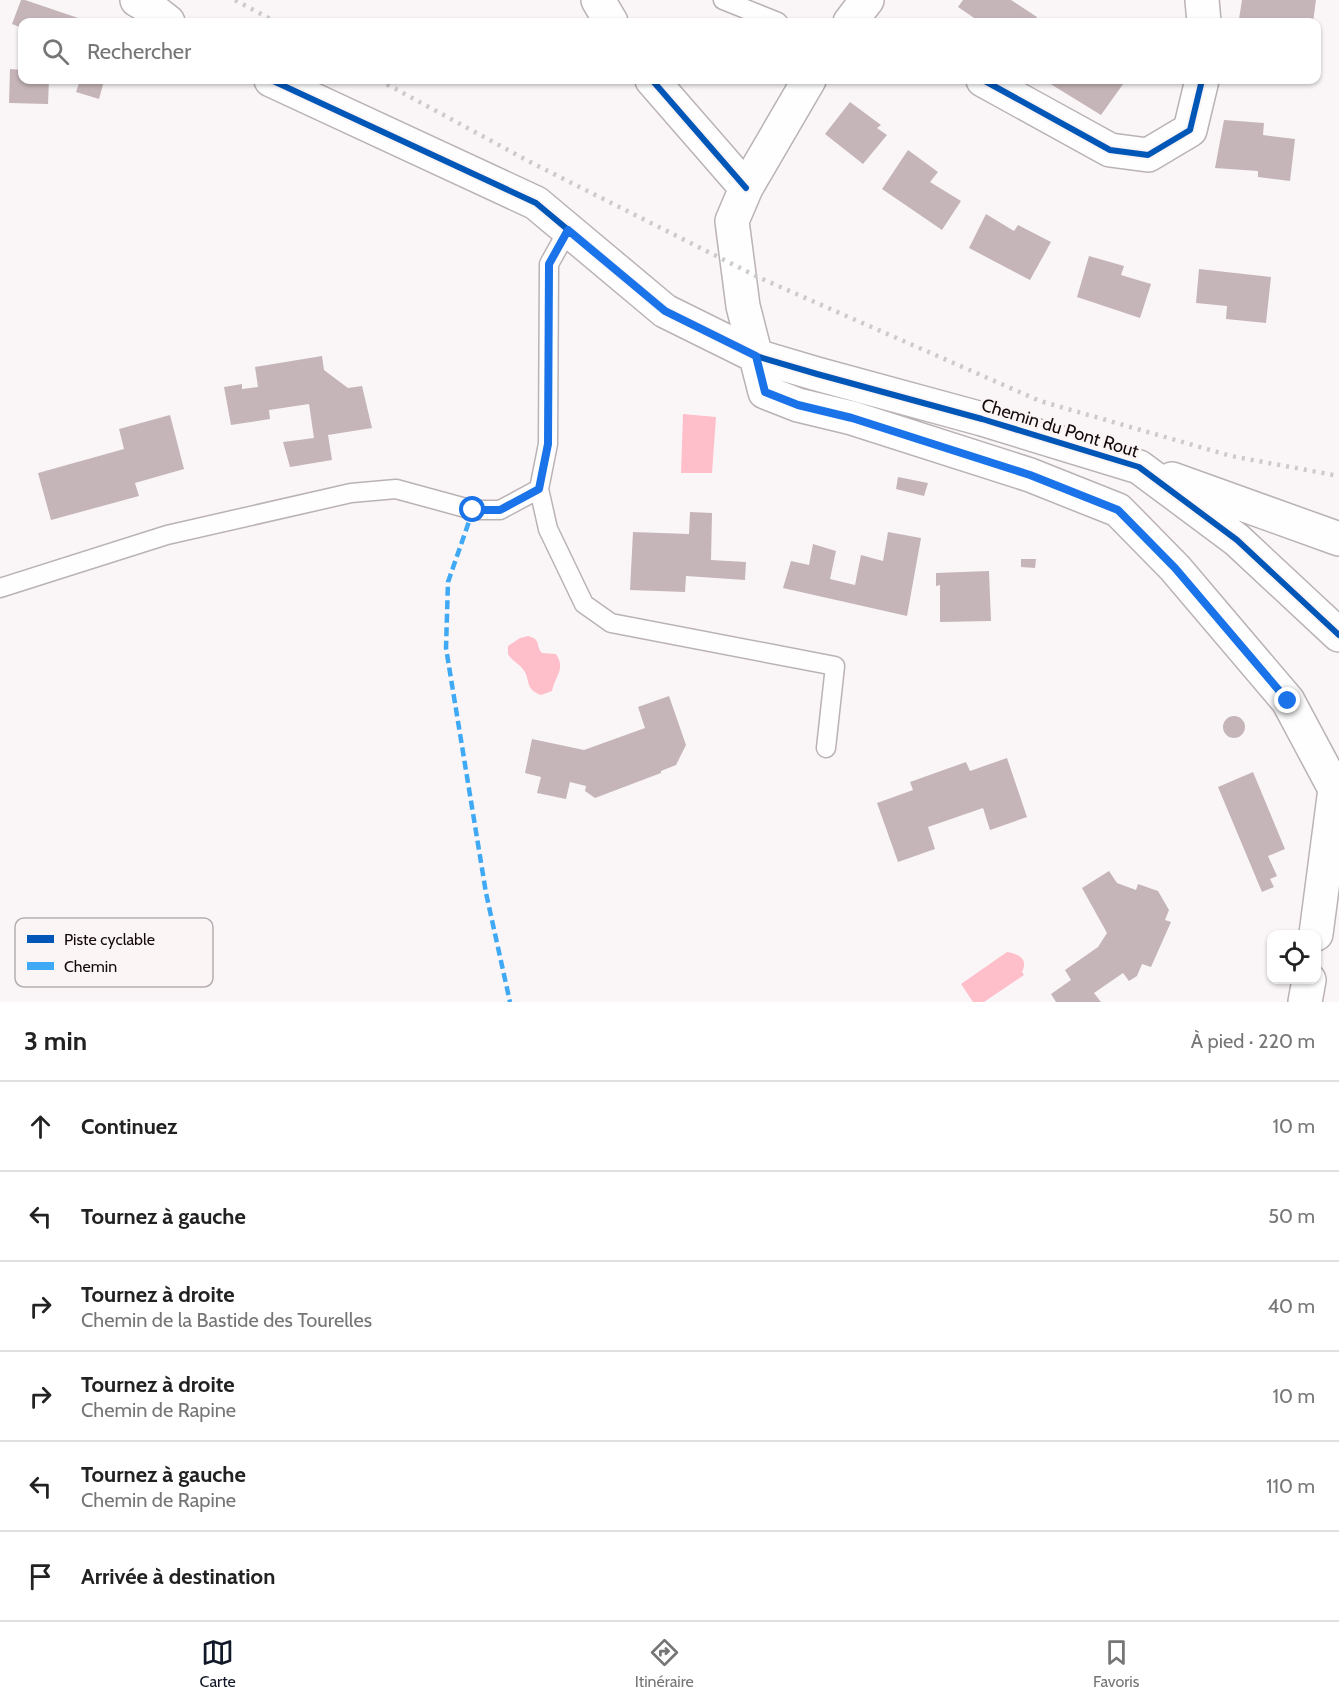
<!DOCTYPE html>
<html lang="fr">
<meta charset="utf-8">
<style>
:root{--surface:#fff;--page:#f6f6f6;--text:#222;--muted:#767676;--line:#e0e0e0;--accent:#111827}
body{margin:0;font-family:Cabin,sans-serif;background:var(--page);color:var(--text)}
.controls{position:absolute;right:18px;bottom:18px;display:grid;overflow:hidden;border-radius:12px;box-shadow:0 2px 4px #0004}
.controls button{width:54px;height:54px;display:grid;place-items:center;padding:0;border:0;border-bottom:2px solid var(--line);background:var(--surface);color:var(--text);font:30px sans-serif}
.stop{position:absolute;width:18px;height:18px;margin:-14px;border:4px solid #1a73e8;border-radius:50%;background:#fff}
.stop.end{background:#1a73e8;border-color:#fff;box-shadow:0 2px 6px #0008}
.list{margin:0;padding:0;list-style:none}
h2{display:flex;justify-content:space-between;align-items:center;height:78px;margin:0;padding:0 24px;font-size:26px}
h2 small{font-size:20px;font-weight:400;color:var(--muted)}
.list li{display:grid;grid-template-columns:39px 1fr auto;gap:18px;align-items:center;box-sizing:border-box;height:90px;padding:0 24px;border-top:2px solid var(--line)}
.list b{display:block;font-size:22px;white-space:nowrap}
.list p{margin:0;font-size:20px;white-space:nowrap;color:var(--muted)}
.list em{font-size:20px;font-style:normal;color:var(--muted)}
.icon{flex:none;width:33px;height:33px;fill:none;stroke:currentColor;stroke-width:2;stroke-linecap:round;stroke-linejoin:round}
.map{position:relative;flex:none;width:1339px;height:1002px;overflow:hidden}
.search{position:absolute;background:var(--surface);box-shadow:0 2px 4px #0004;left:18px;right:18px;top:18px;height:66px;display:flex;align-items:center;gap:15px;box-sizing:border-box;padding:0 21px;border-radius:12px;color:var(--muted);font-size:22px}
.sheet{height:618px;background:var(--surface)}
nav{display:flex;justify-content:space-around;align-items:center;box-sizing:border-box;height:84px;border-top:2px solid var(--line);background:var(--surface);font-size:16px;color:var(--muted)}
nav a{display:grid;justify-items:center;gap:3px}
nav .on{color:var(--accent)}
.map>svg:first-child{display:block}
</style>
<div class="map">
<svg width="1339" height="1002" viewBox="0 0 1339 1002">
<rect width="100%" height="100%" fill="#faf6f7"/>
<path fill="#febfcb" d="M683 414 716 417 712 473H681Z
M528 636C542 640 535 645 542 653L556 654C566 669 555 676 552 691L541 695C523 688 532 680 522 668 518 663 512 661 508 654V646L520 638Z
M1007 952C1018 954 1029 958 1022 972L1024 975 984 1002H973L961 984Z"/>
<path fill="#c6b5b8" d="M21 0H25L90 22H22V28L12 24Z
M963 0H1011L1037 17 1034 22H980L958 7Z
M1242 0H1316L1313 22H1274L1239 19Z
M10 69 22 70V80H49L48 104 9 103Z
M80 80 104 81 99 99 76 92Z
M1044 80H1126L1101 115Z
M850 102 881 125 877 128 887 135 863 164 825 134Z
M1224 120 1264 123 1263 135 1295 139 1290 181 1258 177V171L1215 168Z
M908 150 938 172 930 182 961 201 942 230 882 189Z
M986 214 1014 231 1018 225 1051 242 1030 280 969 248Z
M1089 256 1124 266 1121 275 1151 284 1140 318 1077 297Z
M1199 269 1271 277 1266 323 1226 319 1227 306 1196 303Z
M322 356 324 370 348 388 362 386 372 428 328 435 332 460 290 467 283 442 314 438 309 404 269 410 270 419 231 425 224 387 242 384V389L258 387 255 367Z
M170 415 184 469 135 483 139 496 51 520 38 473 124 449 119 429Z
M898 477 928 483 924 496 896 489Z
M690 512 712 513 711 560 746 562 745 580 686 576 685 592 630 590 633 532 689 534Z
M888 532 921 538 907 616 783 588 791 561 809 565 813 544 836 551 830 579 855 585 861 555 883 561Z
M1021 559H1036L1035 568 1021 567Z
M989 571 991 621 940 622V585L936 586V573Z
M669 696 686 745 676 765 661 771V773L595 798 585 791 586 786 570 782 566 799 537 793 541 777 525 773 532 739 584 750 645 728 638 707Z
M1223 727a11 11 0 1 1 22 0a11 11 0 1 1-22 0Z
M1007 758 1027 817 990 830 983 808 928 827 935 849 898 862 877 803 913 790 910 782 966 762 970 771Z
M1253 772 1285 849 1268 856 1277 876 1270 879 1274 887 1262 892 1218 787Z
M1109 871 1117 883 1136 890 1138 884 1158 891 1169 910 1165 920 1171 922 1151 967 1142 964 1137 976 1129 981 1123 973 1094 993 1101 1002H1056L1051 994 1071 980 1065 970 1098 947 1107 933 1082 888Z"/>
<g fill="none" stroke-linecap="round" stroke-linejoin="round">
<g stroke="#bab2b4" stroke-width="21">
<path id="service" d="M723 0 778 22
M539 489 548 529 584 604 611 623 835 666 826 748
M0 588 167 535 351 493 396 489 473 510H500L539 489 548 444 549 264 568 230"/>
</g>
<g stroke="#bab2b4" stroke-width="36">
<path id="minor" d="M137 0 149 7 168 22
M598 0 611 22
M1202 0 1204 22
M850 22 867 0
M271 80 536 203 665 311 756 356 817 374 982 419 1139 467 1237 540 1339 635
M652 80 746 188
M809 80 746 188 732 221 743 306 765 392 798 405 852 418 1030 475 1118 510 1175 568 1288 701 1335 789 1316 934
M983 80 1110 150 1148 155 1190 130 1202 80
M1172 479 1339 539
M1305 1002 1309 980"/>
</g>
<use href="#service" stroke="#fefefe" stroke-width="18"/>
<use href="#minor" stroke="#fefefe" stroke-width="33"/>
<path stroke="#cccacb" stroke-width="4.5" stroke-dasharray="3 6" stroke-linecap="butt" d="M235 0 276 22
M379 80 532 163 760 278 1040 401 1231 456 1339 476"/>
<path stroke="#3fa9f5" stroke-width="4.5" stroke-dasharray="9 4.5" stroke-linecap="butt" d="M473 510 448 582 446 648 486 893 510 1002"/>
<g stroke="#fbf5f6" stroke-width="10">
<path id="cycleway" d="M271 80 536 203 665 311 756 356 817 374 982 419 1139 467 1237 540 1339 635
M652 80 746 188
M983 80 1110 150 1148 155 1190 130 1202 80"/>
</g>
<use href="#cycleway" stroke="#0057b8" stroke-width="6"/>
</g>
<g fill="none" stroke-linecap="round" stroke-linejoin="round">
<path stroke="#1a73e8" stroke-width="8" d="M473 510H500L539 489 548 444 549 264 568 230 665 311 756 356 765 392 798 405 852 418 1030 475 1118 510 1175 568 1288 701"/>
</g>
<g text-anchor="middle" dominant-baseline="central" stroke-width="6" stroke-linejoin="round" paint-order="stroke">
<g font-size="18" fill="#140a0c" stroke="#fbf5f6">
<text transform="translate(1060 428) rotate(17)">Chemin du Pont Rout</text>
</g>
</g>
<rect x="15" y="918" width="198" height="69" rx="9" fill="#fbf5f6" stroke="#b6aeb0" stroke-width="1.5"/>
<rect x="27" y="935" width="27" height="8" fill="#0057b8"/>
<rect x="27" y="962" width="27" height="8" fill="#3fa9f5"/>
<g font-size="16" fill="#140a0c">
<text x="64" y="945">Piste cyclable</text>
<text x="64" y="972">Chemin</text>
</g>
</svg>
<div class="controls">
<button><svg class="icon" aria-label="locate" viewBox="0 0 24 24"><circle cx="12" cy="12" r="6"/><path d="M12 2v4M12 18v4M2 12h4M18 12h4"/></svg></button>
</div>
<div class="stop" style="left:473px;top:510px"></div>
<div class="stop end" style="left:1288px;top:701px"></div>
<div class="search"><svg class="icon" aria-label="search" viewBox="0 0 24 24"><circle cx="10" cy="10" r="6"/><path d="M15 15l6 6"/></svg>Rechercher</div>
</div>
<section class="sheet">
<h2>3 min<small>À pied · 220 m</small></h2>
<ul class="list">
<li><svg class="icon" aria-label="ahead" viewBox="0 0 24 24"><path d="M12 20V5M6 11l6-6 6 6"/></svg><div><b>Continuez</b></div><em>10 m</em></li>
<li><svg class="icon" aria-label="left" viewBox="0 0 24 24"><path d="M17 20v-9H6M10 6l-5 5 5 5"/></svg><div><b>Tournez à gauche</b></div><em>50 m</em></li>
<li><svg class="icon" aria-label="right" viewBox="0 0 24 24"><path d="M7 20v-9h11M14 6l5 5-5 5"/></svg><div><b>Tournez à droite</b><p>Chemin de la Bastide des Tourelles</p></div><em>40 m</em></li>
<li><svg class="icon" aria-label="right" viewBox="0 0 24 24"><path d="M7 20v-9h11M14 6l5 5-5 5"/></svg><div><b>Tournez à droite</b><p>Chemin de Rapine</p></div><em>10 m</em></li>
<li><svg class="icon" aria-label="left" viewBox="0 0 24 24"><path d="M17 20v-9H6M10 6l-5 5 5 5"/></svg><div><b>Tournez à gauche</b><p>Chemin de Rapine</p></div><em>110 m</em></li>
<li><svg class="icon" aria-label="arrive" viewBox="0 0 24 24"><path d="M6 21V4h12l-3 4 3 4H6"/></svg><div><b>Arrivée à destination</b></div></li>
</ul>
</section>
<nav>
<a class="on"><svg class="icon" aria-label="map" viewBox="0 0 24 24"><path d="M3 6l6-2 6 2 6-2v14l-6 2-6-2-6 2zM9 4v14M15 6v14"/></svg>Carte</a>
<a><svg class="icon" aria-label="directions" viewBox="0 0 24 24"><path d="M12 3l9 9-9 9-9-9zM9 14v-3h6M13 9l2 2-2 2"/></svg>Itinéraire</a>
<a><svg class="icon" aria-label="saved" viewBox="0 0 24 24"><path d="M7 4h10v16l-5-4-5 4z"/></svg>Favoris</a>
</nav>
